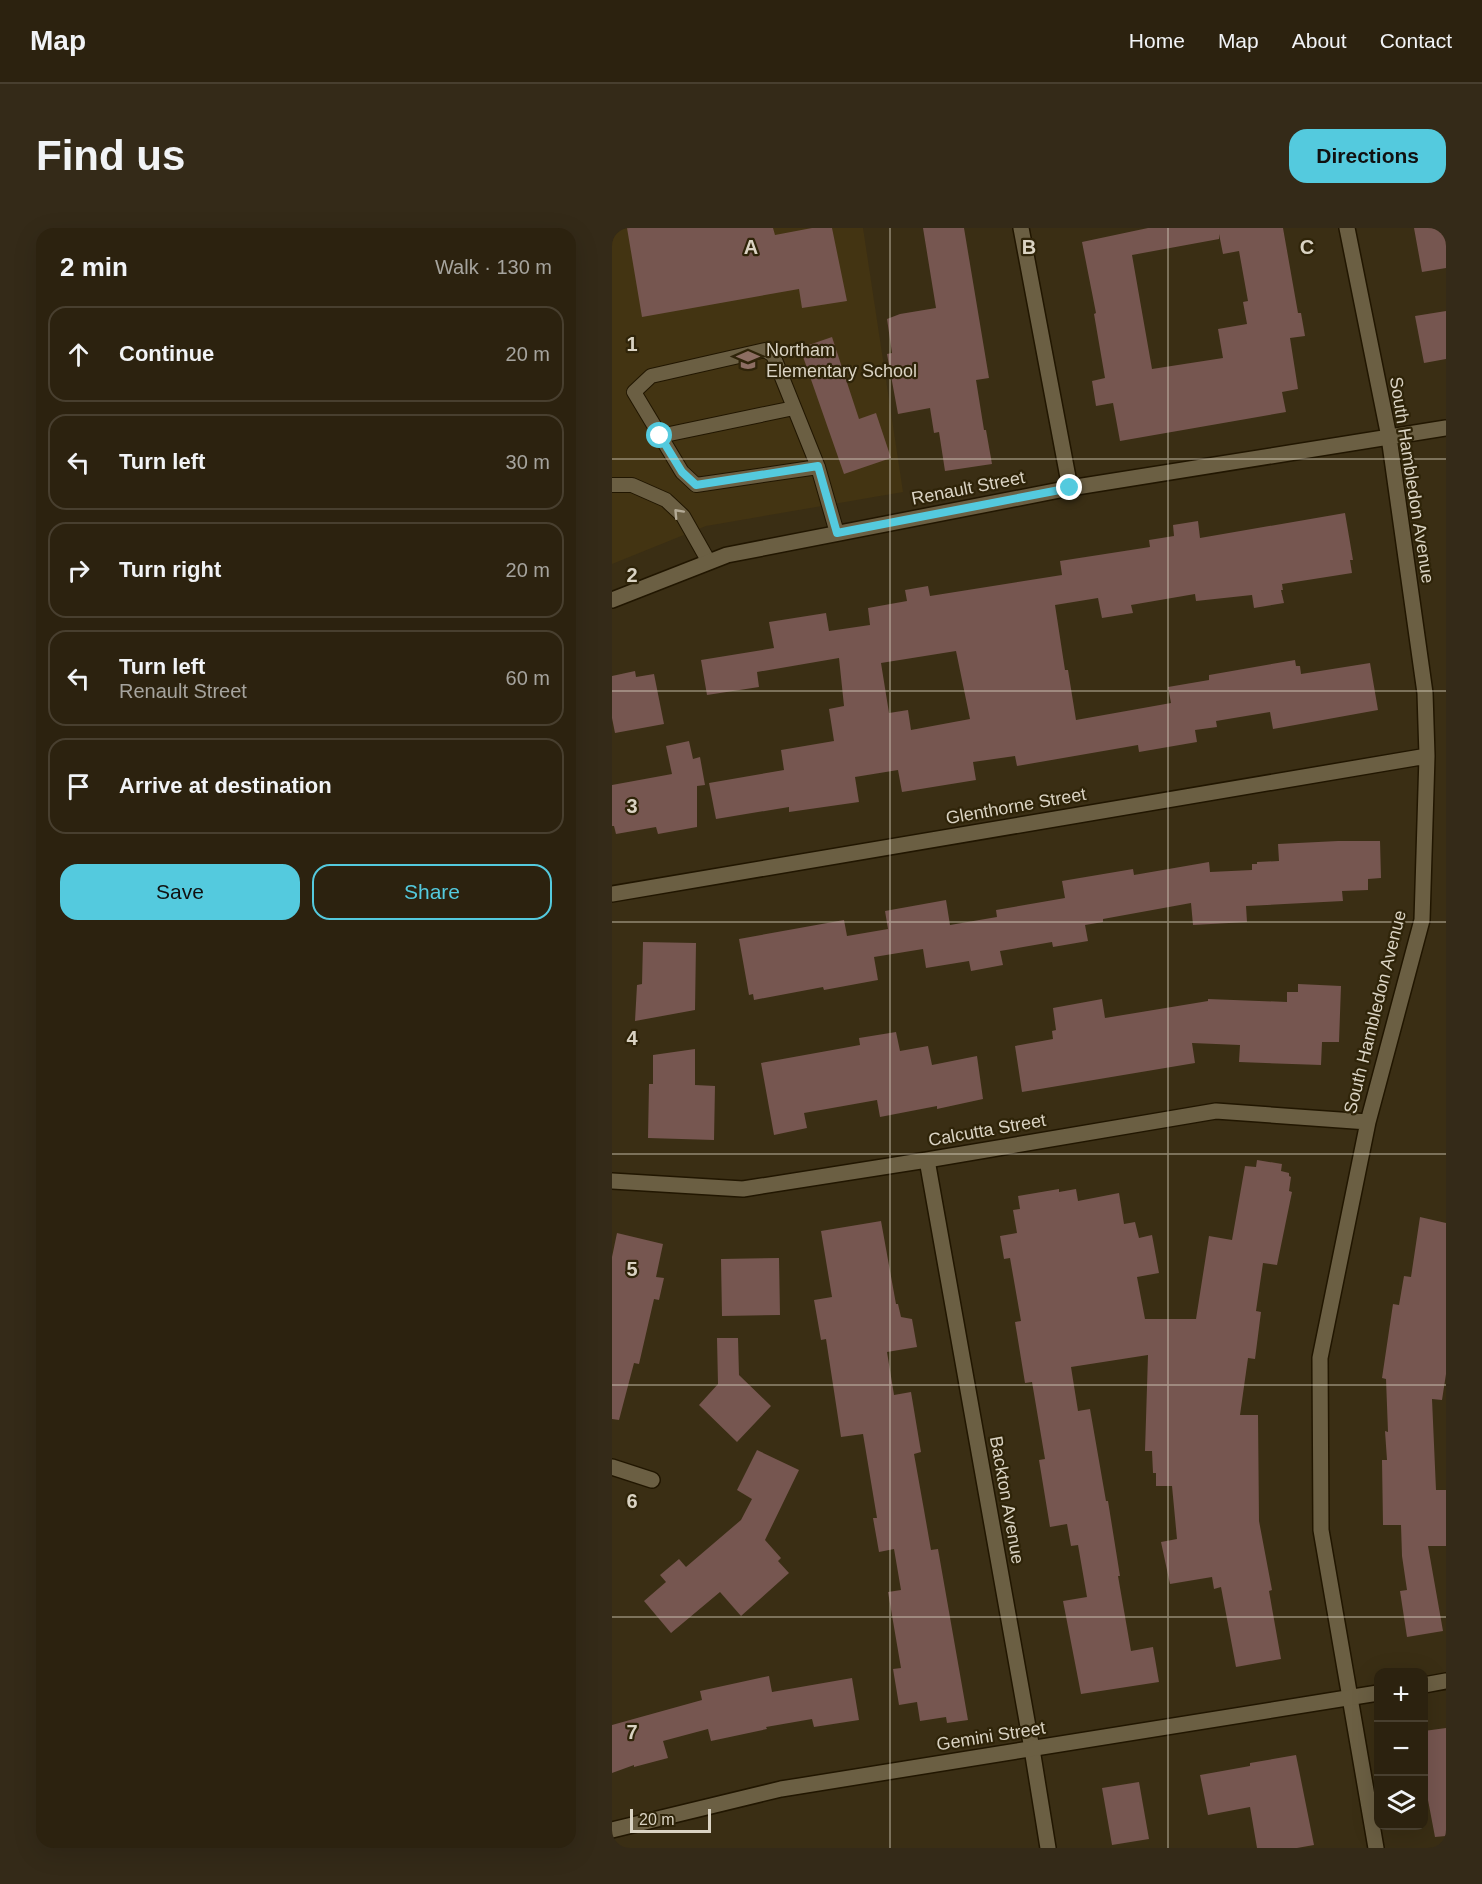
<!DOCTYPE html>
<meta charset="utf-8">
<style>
:root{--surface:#2c220f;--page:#342a18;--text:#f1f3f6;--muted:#a6a49e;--line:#483f2f;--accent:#54cade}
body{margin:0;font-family:Arial,sans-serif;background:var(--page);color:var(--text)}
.controls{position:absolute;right:18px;bottom:18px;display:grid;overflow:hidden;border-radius:12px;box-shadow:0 6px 24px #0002}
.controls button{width:54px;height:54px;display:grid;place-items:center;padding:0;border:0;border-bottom:2px solid var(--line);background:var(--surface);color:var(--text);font:30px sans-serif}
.scale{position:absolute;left:18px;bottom:15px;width:81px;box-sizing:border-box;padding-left:6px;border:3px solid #dad3c3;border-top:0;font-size:16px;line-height:21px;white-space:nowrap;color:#dad3c3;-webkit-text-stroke:4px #2f2409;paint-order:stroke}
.stop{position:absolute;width:18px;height:18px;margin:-14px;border:4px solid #54cade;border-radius:50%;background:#fff}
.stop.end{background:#54cade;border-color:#fff;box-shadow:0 2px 6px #0008}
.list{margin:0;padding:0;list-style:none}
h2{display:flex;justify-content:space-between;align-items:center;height:78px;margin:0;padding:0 24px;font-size:26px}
h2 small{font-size:20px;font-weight:400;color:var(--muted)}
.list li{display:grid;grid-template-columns:39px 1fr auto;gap:18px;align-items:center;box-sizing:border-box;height:96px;margin:0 12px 12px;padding:0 12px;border:2px solid var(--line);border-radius:18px}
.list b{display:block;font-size:22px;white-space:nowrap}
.list p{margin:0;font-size:20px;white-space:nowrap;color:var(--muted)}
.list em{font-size:20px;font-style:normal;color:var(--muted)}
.actions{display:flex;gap:12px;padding:18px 24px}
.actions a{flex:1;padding:14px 0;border:2px solid var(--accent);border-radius:18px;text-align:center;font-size:21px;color:var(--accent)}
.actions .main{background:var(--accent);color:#111}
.icon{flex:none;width:33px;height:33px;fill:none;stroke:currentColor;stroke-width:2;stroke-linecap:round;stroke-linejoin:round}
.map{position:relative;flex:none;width:834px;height:1620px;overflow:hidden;border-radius:18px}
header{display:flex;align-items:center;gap:36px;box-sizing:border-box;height:84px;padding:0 30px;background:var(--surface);border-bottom:2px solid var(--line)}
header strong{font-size:28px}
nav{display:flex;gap:33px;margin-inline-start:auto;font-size:21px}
.intro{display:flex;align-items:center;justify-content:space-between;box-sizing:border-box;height:144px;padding:0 36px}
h1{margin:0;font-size:42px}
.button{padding:15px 27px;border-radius:18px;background:var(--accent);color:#111;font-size:21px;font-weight:700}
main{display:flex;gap:36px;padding:0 36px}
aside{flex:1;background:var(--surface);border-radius:18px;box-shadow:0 6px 24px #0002}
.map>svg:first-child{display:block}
</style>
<header>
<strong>Map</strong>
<nav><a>Home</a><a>Map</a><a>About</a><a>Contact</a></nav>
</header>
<div class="intro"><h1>Find us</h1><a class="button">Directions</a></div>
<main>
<aside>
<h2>2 min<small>Walk · 130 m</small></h2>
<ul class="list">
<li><svg class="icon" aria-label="ahead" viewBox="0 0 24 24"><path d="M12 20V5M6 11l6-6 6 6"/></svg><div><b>Continue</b></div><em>20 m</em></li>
<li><svg class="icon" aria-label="left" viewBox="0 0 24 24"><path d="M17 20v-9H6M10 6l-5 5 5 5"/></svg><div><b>Turn left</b></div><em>30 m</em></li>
<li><svg class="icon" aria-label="right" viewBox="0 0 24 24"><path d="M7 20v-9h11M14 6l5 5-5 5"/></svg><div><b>Turn right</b></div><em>20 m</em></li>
<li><svg class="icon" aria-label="left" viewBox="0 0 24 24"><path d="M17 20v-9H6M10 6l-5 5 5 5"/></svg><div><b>Turn left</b><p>Renault Street</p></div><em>60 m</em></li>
<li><svg class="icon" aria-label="arrive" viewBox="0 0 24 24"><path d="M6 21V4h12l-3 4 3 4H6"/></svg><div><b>Arrive at destination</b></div></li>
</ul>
<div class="actions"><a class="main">Save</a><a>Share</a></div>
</aside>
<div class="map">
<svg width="834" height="1620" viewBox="0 0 834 1620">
<rect width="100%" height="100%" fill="#3a2e14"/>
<path fill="#433412" d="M0 0H251L291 264 94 298 0 336Z"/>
<path fill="#765650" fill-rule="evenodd" d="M15 0H161L163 7 200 0H220L235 73 190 80 187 61 30 89Z
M311 0H352L377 150 364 152 372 202H374L380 236 333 243 327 204 322 205 318 180 286 186 275 126 280 125 275 91 288 86 324 80Z
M536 0H671L686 85H689L693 108 678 110 686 161 670 164 674 184 508 213 501 175 484 178 480 153 493 150 482 86 484 85 470 14ZM607 6 611 26 627 23 636 73 631 74 635 96 606 101 611 130 540 141 520 27 607 11Z
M802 0H834V40L810 44Z
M834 83V131L812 135 803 88Z
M220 109 247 191 264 185 279 230 232 246 188 120Z
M733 285 741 332H738L740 345 670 356 671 362H669L672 375 642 380 640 367 584 373 583 366 519 377 521 385 490 390 486 370 443 377 453 442H456L464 492 559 475 556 459 597 452V447L683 432 684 438H688L689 446 758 435 766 482 661 501 658 484 604 493 605 499 583 502 585 514 527 524 526 517 405 538 403 528 361 534 364 552 290 564 286 542 243 549 247 574 177 584V579L104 591 97 555 172 542 169 522 222 513 217 481 232 478 227 430 145 444 147 459 95 467 89 432 162 420 157 394 214 385 217 403 258 397 256 380 295 373 293 362 316 358 318 368 450 347 448 333 538 319 537 312 562 308 561 297 586 293 588 310ZM344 423 358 491 299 502 296 482 277 485 269 435Z
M23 443 24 449 42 446 52 496 3 505 0 490V448Z
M77 513 81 531 88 529 93 557 85 558V599L46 606 44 599 4 606 2 598H0V557L60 546 54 518Z
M726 613H768L769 650 756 651V662L730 663 731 673 634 678 635 694 581 697 579 675 491 691V694L473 697 476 713 441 719 440 714 388 723 391 737 359 743 357 733 314 740 311 721 262 729 266 752 212 762 211 759 142 772 141 766 137 767 127 711 232 692 235 708 276 701 273 683 334 672 338 697 385 689 384 682 453 670 450 653 521 641 522 647 597 634 598 644 640 642V636H645V634L667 633 666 616Z
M31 714 84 715 83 782 23 793 25 757 30 756Z
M686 756 729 758 727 814H710L709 837 627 834 628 817 580 815 583 835 410 864 403 818 441 811 440 803 444 802 441 780 490 771 493 790 596 773V771L675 774V764H686Z
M284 804 288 823 316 818 320 837 365 828 371 871 325 881V878L268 889 265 872 192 885 195 900 162 907 149 835 248 817 247 810Z
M83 821V857L103 858 102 912 36 910 37 856H41V827Z
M645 932 670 936 669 943 677 945V948L679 949 677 963 680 964 665 1037 651 1035 644 1083 649 1084 643 1131 636 1130 628 1187H646L647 1293 660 1362 657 1363 669 1431 624 1439 609 1359 602 1361 600 1349 558 1356 549 1314 565 1311 560 1258H544V1245H541L540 1223H533L536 1127 459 1139 466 1183 478 1181 494 1273H496L508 1348H506L519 1423 541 1419 547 1454 469 1466 451 1373 475 1369 466 1317 459 1318 455 1296 438 1299 427 1232 433 1231 420 1154 413 1155 403 1094 409 1093 398 1030 392 1031 388 1008 405 1005 401 982 408 981 406 968 447 961V964L464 961 466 973 507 965 512 996 523 994 527 1010 540 1007 547 1045 525 1049 533 1091H584L597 1008 620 1012 633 938 644 939Z
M808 989 834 995V1146L830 1172 820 1171 824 1262H834V1318H816L831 1403 795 1409 788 1363 795 1362 790 1328 789 1297H771L770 1232H775L773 1203 776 1204 774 1151 770 1150 781 1076 787 1077 792 1048 799 1049Z
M269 993 284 1076H286L289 1089 300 1091 305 1119 275 1124 282 1167 299 1164 309 1224 302 1226 312 1282 319 1322 326 1321 356 1492 335 1495 334 1489 308 1493 305 1474 287 1477 281 1441 289 1440 276 1364 289 1362 282 1321 267 1324 261 1290H265L251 1206 229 1209 214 1111 209 1112 202 1072 220 1069 209 1003Z
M5 1005 51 1016 44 1049 52 1050 47 1072 42 1071 27 1136 22 1135 7 1192 0 1191V1029Z
M167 1030 168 1087 110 1088 109 1031Z
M105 1110H126L127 1147 159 1178 125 1214 87 1177 106 1156Z
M145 1222 187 1242 153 1312 169 1330 166 1333 177 1345 129 1388 108 1364 59 1405 32 1373 54 1354 48 1347 67 1331 74 1339 129 1292 140 1271 125 1262Z
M157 1448 160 1464 240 1450 247 1492 202 1499 200 1491 154 1499 155 1501 99 1513 96 1501 51 1513 56 1530 22 1539V1537L0 1545V1497L90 1472 88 1463Z
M834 1500V1608L823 1609 812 1551V1503Z
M684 1527 702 1617 685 1620H645L638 1579 596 1587 588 1547 638 1538V1535Z
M527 1554 537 1611 500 1617 490 1560Z"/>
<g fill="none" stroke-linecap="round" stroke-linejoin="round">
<g stroke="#211600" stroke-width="16">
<path id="service" d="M48 208 182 180
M206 239 84 257 70 244 22 164 39 148 153 122 161 127 206 239 225 305
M0 257H20L54 272 71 288 97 334"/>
</g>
<g stroke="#211600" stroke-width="18">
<path id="minor" d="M409 0 458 260
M735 0 777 209 813 465 815 528 810 692 756 894 708 1130 709 1302 764 1620
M0 372 115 327 458 260 834 200
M0 666 815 528
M315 932 420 1521 436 1620
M0 953 131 961 315 932 604 883 756 894
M0 1239 40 1252"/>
</g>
<g stroke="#211600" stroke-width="18">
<path id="tertiary" d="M812 1457 834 1453
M0 1602 169 1561 766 1465"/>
</g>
<use href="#service" stroke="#6b5f43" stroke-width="14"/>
<use href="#minor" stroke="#6b5f43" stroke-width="15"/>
<use href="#tertiary" stroke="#6b5f43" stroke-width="15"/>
</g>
<defs><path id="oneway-chevron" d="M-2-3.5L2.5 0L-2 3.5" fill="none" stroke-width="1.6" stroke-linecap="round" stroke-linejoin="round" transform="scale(1.5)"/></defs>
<use stroke="#b3aa96" href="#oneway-chevron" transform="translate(66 285) rotate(-133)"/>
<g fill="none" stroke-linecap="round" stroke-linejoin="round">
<path stroke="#54cade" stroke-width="8" d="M48 208 70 244 84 257 206 238 225 305 458 260"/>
</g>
<path fill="none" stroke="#dad3c3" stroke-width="1.5" stroke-opacity="0.55" d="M278 0V1620M556 0V1620M0 231H834M0 463H834M0 694H834M0 926H834M0 1157H834M0 1389H834"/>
<defs>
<g id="school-bare" transform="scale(1.8)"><path d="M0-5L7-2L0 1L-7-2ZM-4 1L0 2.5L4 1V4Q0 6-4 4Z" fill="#8d6e63" stroke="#2f2409" stroke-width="2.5" paint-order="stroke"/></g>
</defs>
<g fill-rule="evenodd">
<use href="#school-bare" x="136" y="132"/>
</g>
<g text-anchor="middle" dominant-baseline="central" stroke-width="4.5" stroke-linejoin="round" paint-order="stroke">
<g font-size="18" fill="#dad3c3" stroke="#2f2409" text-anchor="start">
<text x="154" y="122">Northam<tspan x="154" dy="21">Elementary School</tspan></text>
</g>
<g font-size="18" fill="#dad3c3" stroke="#2f2409">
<text transform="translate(800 252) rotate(81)">South Hambledon Avenue</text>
<text transform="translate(356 260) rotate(-11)">Renault Street</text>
<text transform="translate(404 578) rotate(-10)">Glenthorne Street</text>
<text transform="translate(763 784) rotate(-76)">South Hambledon Avenue</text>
<text transform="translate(375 902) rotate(-10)">Calcutta Street</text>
<text transform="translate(395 1272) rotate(80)">Backton Avenue</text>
<text transform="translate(379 1508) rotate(-9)">Gemini Street</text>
</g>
</g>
<g font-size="20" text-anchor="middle" font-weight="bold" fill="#dad3c3" stroke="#2f2409" stroke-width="4.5" stroke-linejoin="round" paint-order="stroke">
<text x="139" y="26">A</text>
<text x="417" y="26">B</text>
<text x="695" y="26">C</text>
<text x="20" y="123">1</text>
<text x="20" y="354">2</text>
<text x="20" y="585">3</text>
<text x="20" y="817">4</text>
<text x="20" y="1048">5</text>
<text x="20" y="1280">6</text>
<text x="20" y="1511">7</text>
</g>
</svg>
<div class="controls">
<button>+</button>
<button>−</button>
<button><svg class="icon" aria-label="layers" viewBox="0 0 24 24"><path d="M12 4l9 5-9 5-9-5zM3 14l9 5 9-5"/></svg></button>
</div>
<div class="scale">20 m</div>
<div class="stop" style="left:48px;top:208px"></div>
<div class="stop end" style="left:458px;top:260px"></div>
</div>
</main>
